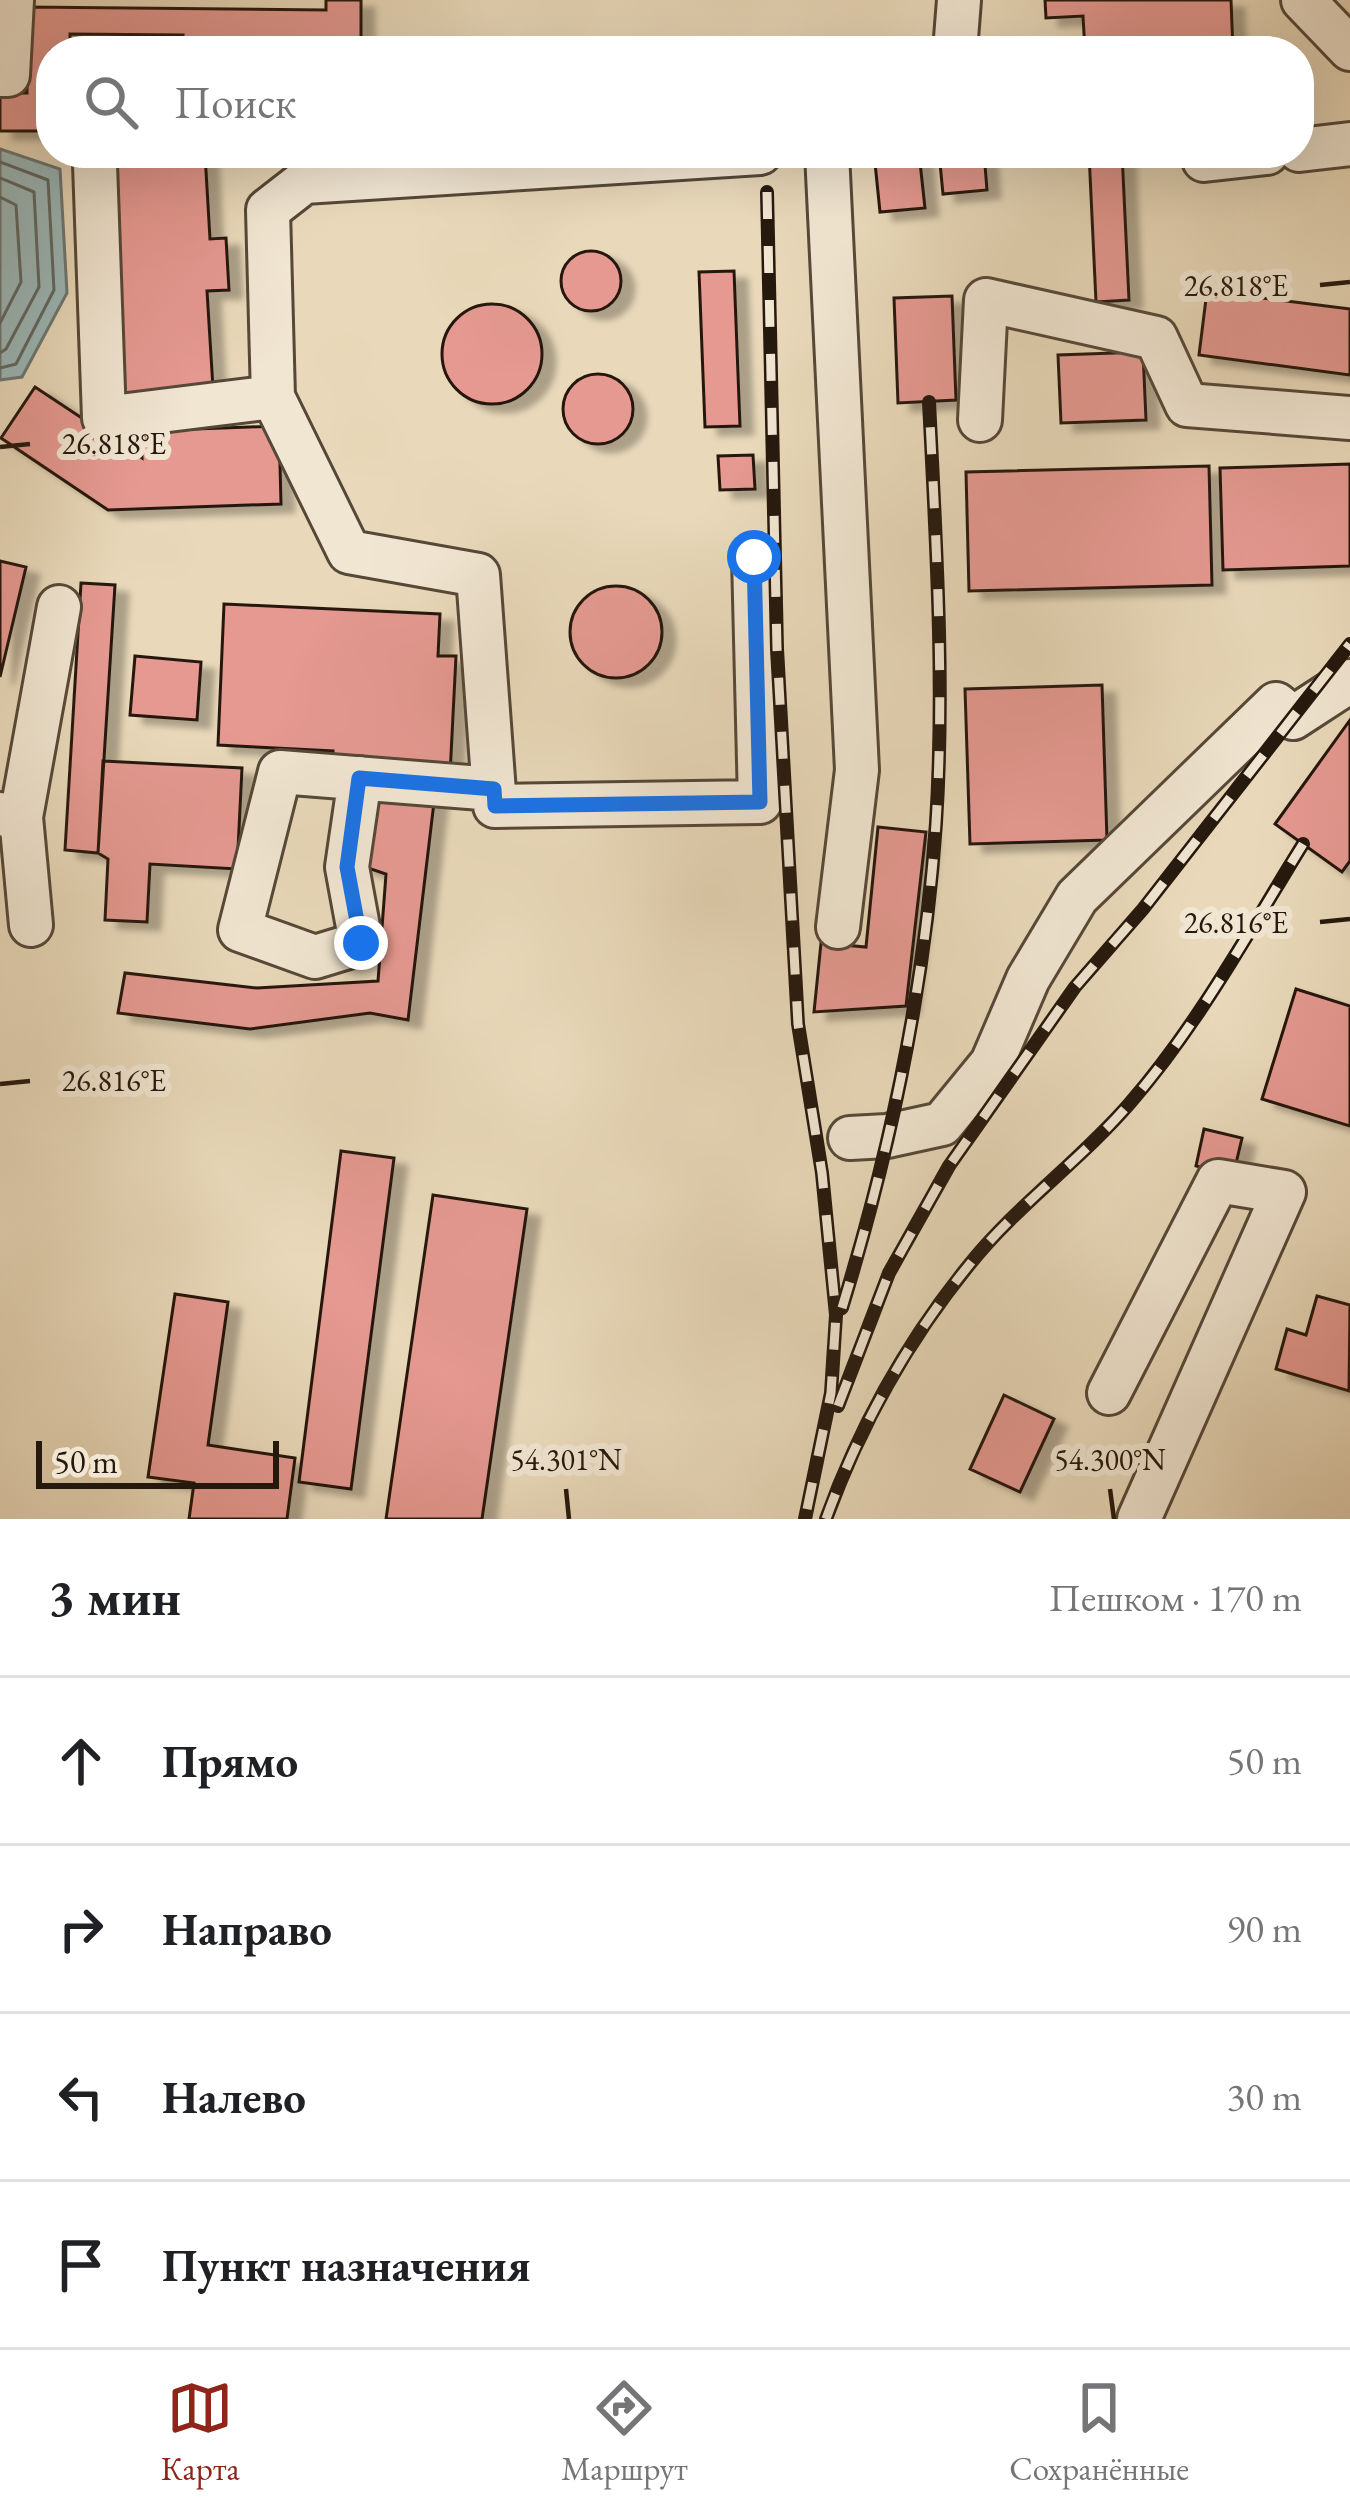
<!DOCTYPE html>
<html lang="ru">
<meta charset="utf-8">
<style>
:root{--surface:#fff;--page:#f6f6f6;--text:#202124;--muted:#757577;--line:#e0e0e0;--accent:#8f2418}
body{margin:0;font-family:"EB Garamond",serif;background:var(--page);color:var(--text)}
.scale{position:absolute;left:36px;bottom:30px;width:243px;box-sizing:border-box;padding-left:12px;border:6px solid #25180d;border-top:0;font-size:33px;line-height:42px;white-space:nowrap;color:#25180d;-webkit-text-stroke:9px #f1e6d2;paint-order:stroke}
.stop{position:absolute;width:36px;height:36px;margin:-27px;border:9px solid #1a73e8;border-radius:50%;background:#fff}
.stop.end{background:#1a73e8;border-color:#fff;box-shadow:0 3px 12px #0008}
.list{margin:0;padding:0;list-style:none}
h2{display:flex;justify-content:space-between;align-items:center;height:156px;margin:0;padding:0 48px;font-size:51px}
h2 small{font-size:39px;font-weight:400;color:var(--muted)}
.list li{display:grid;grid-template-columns:78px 1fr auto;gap:36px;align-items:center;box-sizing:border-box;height:168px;padding:0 48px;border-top:3px solid var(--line)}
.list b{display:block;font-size:45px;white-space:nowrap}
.list em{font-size:39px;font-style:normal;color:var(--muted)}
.icon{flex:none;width:66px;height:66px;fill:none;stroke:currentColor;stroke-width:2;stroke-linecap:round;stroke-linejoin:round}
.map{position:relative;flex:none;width:1350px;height:1519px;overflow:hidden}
.search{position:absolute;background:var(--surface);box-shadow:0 12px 48px #0002;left:36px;right:36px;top:36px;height:132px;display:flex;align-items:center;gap:30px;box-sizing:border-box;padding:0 42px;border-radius:48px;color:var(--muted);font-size:45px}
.sheet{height:828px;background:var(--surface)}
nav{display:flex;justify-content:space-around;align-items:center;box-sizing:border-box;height:168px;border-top:3px solid var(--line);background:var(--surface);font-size:33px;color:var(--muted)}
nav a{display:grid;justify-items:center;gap:6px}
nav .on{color:var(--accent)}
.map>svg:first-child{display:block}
</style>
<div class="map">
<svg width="1350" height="1519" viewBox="0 0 1350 1519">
<defs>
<filter id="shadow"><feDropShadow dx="13" dy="8" stdDeviation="3" flood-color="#0004"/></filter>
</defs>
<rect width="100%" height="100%" fill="#e9d9ba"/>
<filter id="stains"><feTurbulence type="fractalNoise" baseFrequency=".00167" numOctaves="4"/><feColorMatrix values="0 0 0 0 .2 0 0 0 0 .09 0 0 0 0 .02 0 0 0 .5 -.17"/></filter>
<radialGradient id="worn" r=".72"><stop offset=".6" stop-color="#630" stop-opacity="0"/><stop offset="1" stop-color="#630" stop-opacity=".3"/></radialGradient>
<path fill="#9bb8b9" stroke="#6c7874" stroke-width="3" d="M0 149 60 169 67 293 22 377 0 380Z"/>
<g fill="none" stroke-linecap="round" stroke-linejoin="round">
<path stroke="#606863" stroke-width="3" d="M0 162 48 180 54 290 16 364 0 368
M0 178 34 192 39 287 6 349 0 353
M0 197 16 205 21 282 0 323"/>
</g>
<path fill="#e59991" stroke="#25180d" stroke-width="3" filter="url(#shadow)" d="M326 0H361V51L182 49 183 35 70 34V51H51V131H0V93H27V7L326 10Z
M1045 0H1231L1233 51H1085L1083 16 1046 18Z
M110 153 205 154 210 239 226 238 229 290 207 291 213 388 125 393Z
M874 153H919L925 208 880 212Z
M939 153H984L987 190 943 194Z
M1089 153H1122L1129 300 1096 302Z
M561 281a30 30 0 1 1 60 0a30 30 0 1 1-60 0Z
M734 271 740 426 705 427 699 272Z
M1207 291 1350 309V375L1199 355Z
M952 296 956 400 898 403 894 298Z
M442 354a50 50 0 1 1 100 0a50 50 0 1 1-100 0Z
M1143 352 1146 420 1061 423 1058 355Z
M563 409a35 35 0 1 1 70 0a35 35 0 1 1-70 0Z
M35 387 142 458 141 431 279 426 281 504 108 510 1 438Z
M753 455 755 489 720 490 718 456Z
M1350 464V566L1223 570 1220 468Z
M1209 466 1212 585 969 591 966 472Z
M0 561 26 567 0 677Z
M81 583 115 585 98 853 65 850Z
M570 632a46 46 0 1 1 92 0a46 46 0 1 1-92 0Z
M224 604 440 614 438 656H456L450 775 332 770 333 751 218 745Z
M135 656 201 662 197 720 130 715Z
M1102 685 1107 840 970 844 965 689Z
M1350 720V861L1342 872 1275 824Z
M103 761 242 768 237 869 150 864 147 922 105 920 108 859 98 853Z
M367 784 435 794 408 1020 370 1013 250 1029 118 1013 125 973 257 988 378 981 386 874 359 865Z
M878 827 926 832 906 1006 814 1012 821 943 866 947Z
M1296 989 1350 1006V1126L1262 1099Z
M1204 1129 1242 1138 1233 1176 1196 1166Z
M341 1151 394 1158 351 1489 299 1482Z
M433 1195 527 1209 482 1519H386Z
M175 1294 228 1302 208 1445 295 1458 287 1519H189L194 1483 148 1477Z
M1317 1296 1350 1305 1349 1391 1276 1369 1287 1329 1306 1335Z
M1004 1395 1054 1419 1020 1492 970 1469Z"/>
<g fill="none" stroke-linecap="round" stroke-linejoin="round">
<g stroke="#564838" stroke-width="48">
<path id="minor" d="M1303 0 1350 49
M955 51 959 0
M0 75H8L12 0
M1299 150 1350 144
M827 153 857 770 838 927
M1204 160 1267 153
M95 164 104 418 273 397 268 210 304 182 760 153
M273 397 349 552 478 575 495 806 760 802 754 557
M980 420 986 300 1156 338 1187 405 1350 418
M360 778 347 867 361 943 315 957 240 930 280 772 494 789
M0 814 21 817 31 925
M21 817 59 607
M850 1138 887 1136 942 1124 992 1063 1028 979 1077 897 1276 704 1293 718 1350 681
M1109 1393 1218 1181 1284 1192 1139 1519"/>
</g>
<use href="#minor" stroke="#f1e6d2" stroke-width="42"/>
<g stroke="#25180d" stroke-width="14">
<path id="rail" d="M767 192 777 649 798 1024 822 1173 836 1315 831 1393 805 1519
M842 1308C890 1151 925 987 936 823 945 683 936 541 929 402
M838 1406 889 1273 949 1166 1075 987 1143 909 1350 644
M826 1519C859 1428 908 1340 969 1265 1016 1206 1081 1160 1130 1103 1198 1025 1249 931 1303 844"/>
</g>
<use href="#rail" stroke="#f1e6d2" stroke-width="9" stroke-dasharray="27" stroke-linecap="butt"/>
</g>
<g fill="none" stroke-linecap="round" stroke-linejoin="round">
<path stroke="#1a73e8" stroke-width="15" d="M361 943 347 867 359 778 494 789 495 806 760 802 754 557"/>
</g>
<path fill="none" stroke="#25180d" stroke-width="4.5" d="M1320 285 1350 282M0 447 30 444M1320 922 1350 919M0 1084 30 1081M566 1489 569 1519M1110 1489 1114 1519"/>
<g font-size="30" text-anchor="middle" fill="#25180d" stroke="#f1e6d2" stroke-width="12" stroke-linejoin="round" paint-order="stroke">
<text x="1236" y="296">26.818°E</text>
<text x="114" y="454">26.818°E</text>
<text x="1236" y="933">26.816°E</text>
<text x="114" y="1091">26.816°E</text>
<text x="566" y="1470">54.301°N</text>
<text x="1110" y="1470">54.300°N</text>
</g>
<rect width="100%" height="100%" filter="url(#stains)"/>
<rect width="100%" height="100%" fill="url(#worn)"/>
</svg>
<div class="scale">50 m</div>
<div class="stop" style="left:754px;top:557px"></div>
<div class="stop end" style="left:361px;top:943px"></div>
<div class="search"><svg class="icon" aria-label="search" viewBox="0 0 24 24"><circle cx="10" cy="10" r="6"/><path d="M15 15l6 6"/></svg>Поиск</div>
</div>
<section class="sheet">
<h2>3 мин<small>Пешком · 170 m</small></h2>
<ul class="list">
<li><svg class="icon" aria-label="ahead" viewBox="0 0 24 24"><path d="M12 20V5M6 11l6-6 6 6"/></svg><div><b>Прямо</b></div><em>50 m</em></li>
<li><svg class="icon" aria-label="right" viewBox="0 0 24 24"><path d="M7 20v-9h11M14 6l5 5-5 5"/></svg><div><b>Направо</b></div><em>90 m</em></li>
<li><svg class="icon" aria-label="left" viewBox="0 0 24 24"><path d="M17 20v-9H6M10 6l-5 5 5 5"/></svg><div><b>Налево</b></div><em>30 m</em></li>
<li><svg class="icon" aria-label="arrive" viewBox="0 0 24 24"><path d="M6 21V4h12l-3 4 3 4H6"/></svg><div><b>Пункт назначения</b></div></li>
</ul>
</section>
<nav>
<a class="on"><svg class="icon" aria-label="map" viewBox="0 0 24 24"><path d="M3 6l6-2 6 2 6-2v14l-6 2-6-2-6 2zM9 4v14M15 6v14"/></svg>Карта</a>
<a><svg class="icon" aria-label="directions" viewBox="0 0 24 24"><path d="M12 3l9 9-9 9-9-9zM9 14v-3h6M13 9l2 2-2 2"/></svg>Маршрут</a>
<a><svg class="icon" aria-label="saved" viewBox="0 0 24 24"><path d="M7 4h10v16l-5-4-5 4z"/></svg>Сохранённые</a>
</nav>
